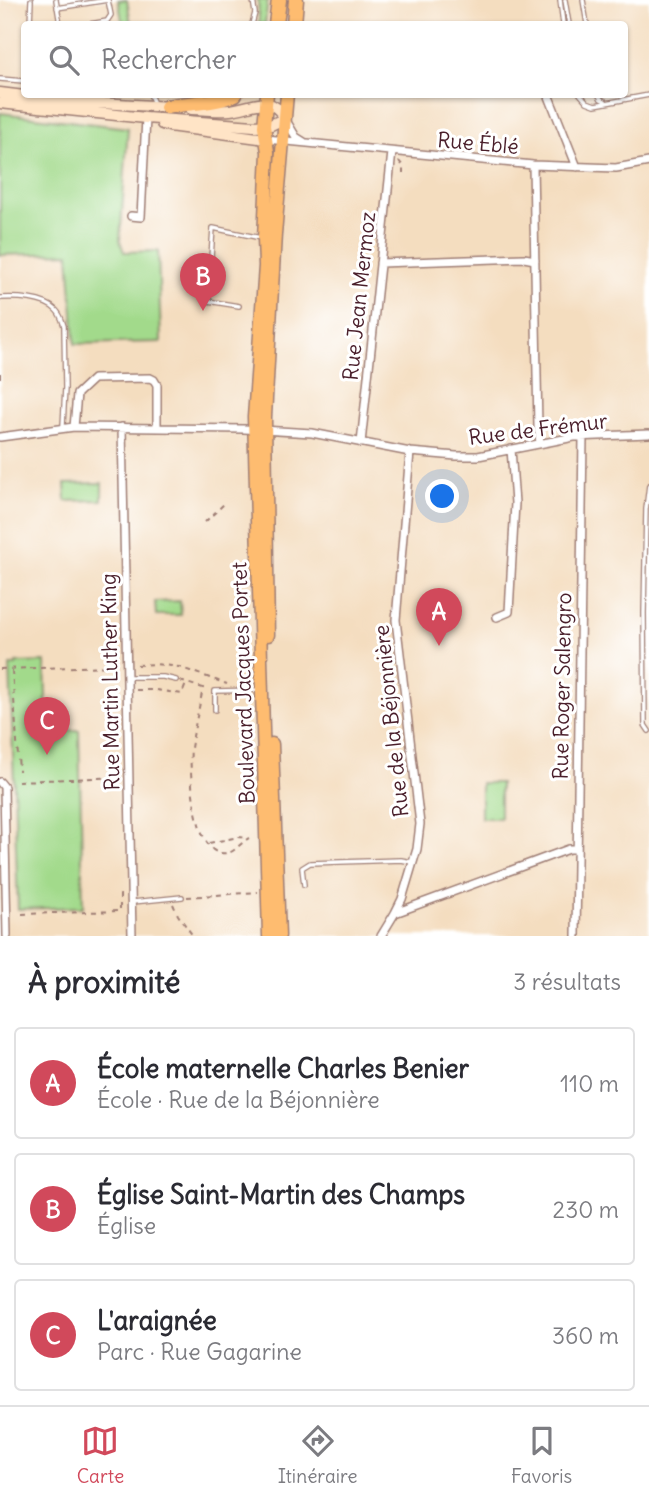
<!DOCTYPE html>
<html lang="fr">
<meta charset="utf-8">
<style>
:root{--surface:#fff;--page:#f2f2f3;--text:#2b2b33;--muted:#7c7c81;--line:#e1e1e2;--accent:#d1495b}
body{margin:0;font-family:Delius,sans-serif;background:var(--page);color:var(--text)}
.you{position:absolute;left:443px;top:497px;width:24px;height:24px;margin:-18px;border:5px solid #fff;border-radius:50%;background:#1a73e8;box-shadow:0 0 0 10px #1a73e833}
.badge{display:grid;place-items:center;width:46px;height:46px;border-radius:50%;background:var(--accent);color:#fff;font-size:23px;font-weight:700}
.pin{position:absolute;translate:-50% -58px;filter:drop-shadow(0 2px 4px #0008)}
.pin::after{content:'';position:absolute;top:37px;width:24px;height:21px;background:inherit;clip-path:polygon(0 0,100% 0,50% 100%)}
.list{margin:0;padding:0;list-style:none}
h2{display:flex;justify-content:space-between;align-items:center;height:91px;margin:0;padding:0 28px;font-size:30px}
h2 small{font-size:23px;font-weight:400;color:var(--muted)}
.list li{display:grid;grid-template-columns:46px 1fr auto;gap:21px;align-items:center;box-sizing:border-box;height:112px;margin:0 14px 14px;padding:0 14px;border:2px solid var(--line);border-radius:7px}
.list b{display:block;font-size:26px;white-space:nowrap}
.list p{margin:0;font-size:23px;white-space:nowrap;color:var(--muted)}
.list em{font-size:23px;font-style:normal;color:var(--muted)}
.icon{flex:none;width:38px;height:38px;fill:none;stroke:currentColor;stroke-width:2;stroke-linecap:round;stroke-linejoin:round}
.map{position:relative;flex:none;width:649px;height:936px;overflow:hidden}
.search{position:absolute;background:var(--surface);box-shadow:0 2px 5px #0004;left:21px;right:21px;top:21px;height:77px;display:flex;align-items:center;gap:18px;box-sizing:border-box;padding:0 24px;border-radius:7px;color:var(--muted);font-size:26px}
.sheet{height:469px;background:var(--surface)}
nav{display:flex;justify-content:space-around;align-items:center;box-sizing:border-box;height:98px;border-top:2px solid var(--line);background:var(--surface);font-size:19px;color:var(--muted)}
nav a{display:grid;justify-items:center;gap:4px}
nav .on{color:var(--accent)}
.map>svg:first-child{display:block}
</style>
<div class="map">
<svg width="649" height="936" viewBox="0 0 649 936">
<rect width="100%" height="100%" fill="#fff"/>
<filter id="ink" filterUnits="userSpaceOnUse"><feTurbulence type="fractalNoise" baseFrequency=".0143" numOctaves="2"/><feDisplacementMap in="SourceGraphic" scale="14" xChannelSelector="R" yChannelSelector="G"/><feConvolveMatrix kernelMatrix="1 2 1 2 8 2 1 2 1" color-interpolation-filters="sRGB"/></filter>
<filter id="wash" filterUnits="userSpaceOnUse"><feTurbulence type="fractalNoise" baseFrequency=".00686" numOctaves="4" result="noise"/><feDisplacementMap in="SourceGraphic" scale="28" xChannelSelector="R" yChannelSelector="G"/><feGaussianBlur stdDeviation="1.57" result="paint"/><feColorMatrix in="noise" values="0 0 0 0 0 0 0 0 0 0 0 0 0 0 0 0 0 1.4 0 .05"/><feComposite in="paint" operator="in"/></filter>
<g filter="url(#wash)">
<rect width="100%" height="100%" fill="#f4ddbf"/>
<path fill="#a2da8b" stroke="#767c5b" stroke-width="2" d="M118 0H127L131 24H123Z
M258 0H268L265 24H258L259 19Z
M0 113 128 128 120 241 124 252 158 251 161 342 75 344 69 253 0 255Z
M102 483V500L66 501 65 484Z
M180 601 181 615H156L155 602Z
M45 662 47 731 79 730 83 907 18 909 10 665H16V663Z
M481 783H500V818H481Z"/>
</g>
<g filter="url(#ink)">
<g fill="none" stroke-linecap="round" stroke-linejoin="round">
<g stroke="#9f7e75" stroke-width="6">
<path id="lane" d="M56 0 60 24
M560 0 563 24
M565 0 569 24
M583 0 587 24
M57 8 108 0 111 15 107 21 90 24
M30 20 42 24
M30 24 31 0
M252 24 255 13 253 0
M0 79 24 81
M150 94 154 104
M580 94 587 102 595 105 649 95
M598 94 601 99 605 101
M0 298C16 297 44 298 56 310 61 315 62 320 64 326L65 388 63 426
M239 306 208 301 213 228 261 238
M649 485 646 509 644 613 645 725 649 731
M127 677H163L176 680
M215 710V691L260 690
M304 885 302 868 310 863 401 860 412 862
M133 902 182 897"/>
</g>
<g stroke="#9f7e75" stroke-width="10">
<path id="street" d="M548 94 577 167
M287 122 296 137 304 142
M266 139 533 165 616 168 649 162
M533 165 538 427 540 443
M131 216 141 217 146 118
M380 263 524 258 535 260
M74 427 77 394 93 379 150 378 154 380 157 385V428
M122 427 132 936
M0 437 74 427 244 429 312 433 410 452 456 456H478L574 437 649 434
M361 443 392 152
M497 617 509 612 515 503 511 449
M0 782 4 787 7 936
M395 913 569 849H576
M381 936 395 913 402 899 417 849 420 824 396 620 410 452
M576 936 583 437"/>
</g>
<g stroke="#9f7e75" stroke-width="13">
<path id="secondary" d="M0 93 64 101 171 107
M0 103 146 118 254 126 271 125 285 118C269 92 253 108 230 110 218 111 204 109 191 109
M162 124 169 126 266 139"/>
</g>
<g stroke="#9f7e75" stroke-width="15">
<path id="primary" d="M267 94 264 126 268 152 264 238 265 266 254 417 269 936
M268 635 265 417 275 234 287 94
M272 744 279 936"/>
</g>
<g stroke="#9f7e75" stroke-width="17">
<path id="highway" d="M276 24 279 0
M294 24 296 0
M167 107C190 102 214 104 235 94"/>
</g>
<path stroke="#9f7e75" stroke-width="2" stroke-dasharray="5 5" stroke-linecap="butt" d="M399 161 403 166V173
M0 373V379
M205 522 225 503
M137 665 155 664 179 667 227 684
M0 669 118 666
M12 670 19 771
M180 681 203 688C199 709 194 728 191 748 189 769 194 851 221 853 235 855 238 844 249 838
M136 690H156L182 694 186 684
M18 781 122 777
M209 843 238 837 248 838
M187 897 258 892
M173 904 178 915 193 936
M22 914 120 911V895H124"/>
<use href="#lane" stroke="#fff" stroke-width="3.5"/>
<use href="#street" stroke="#fff" stroke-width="7"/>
<use href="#secondary" stroke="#ffe4c6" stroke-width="10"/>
<use href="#primary" stroke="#febc70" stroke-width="12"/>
<use href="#highway" stroke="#febc70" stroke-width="14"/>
</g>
</g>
<g text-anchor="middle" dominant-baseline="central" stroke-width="6" stroke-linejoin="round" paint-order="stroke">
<g font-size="21" fill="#4a1f2b" stroke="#fff">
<text transform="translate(478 143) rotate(5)">Rue Éblé</text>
<text transform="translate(359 296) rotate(-84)">Rue Jean Mermoz</text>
<text transform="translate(538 429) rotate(-7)">Rue de Frémur</text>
<text transform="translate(110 682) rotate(-91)">Rue Martin Luther King</text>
<text transform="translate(243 683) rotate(-92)">Boulevard Jacques Portet</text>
<text transform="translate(562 686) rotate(-89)">Rue Roger Salengro</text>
<text transform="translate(391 721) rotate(-96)">Rue de la Béjonnière</text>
</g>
</g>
</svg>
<div class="you"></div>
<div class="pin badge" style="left:439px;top:646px">A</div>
<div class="pin badge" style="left:203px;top:311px">B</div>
<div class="pin badge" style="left:47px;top:755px">C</div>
<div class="search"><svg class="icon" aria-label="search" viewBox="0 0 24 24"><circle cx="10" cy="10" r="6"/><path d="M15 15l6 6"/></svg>Rechercher</div>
</div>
<section class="sheet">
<h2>À proximité<small>3 résultats</small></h2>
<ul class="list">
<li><span class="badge">A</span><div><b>École maternelle Charles Benier</b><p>École · Rue de la Béjonnière</p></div><em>110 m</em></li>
<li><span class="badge">B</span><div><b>Église Saint-Martin des Champs</b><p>Église</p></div><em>230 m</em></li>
<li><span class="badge">C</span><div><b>L'araignée</b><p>Parc · Rue Gagarine</p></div><em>360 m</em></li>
</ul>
</section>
<nav>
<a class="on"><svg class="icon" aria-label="map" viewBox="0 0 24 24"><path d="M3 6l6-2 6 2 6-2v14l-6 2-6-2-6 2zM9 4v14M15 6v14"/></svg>Carte</a>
<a><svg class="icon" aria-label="directions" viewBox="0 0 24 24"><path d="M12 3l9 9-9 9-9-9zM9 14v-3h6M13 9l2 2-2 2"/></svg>Itinéraire</a>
<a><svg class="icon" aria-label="saved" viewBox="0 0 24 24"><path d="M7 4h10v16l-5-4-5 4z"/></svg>Favoris</a>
</nav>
